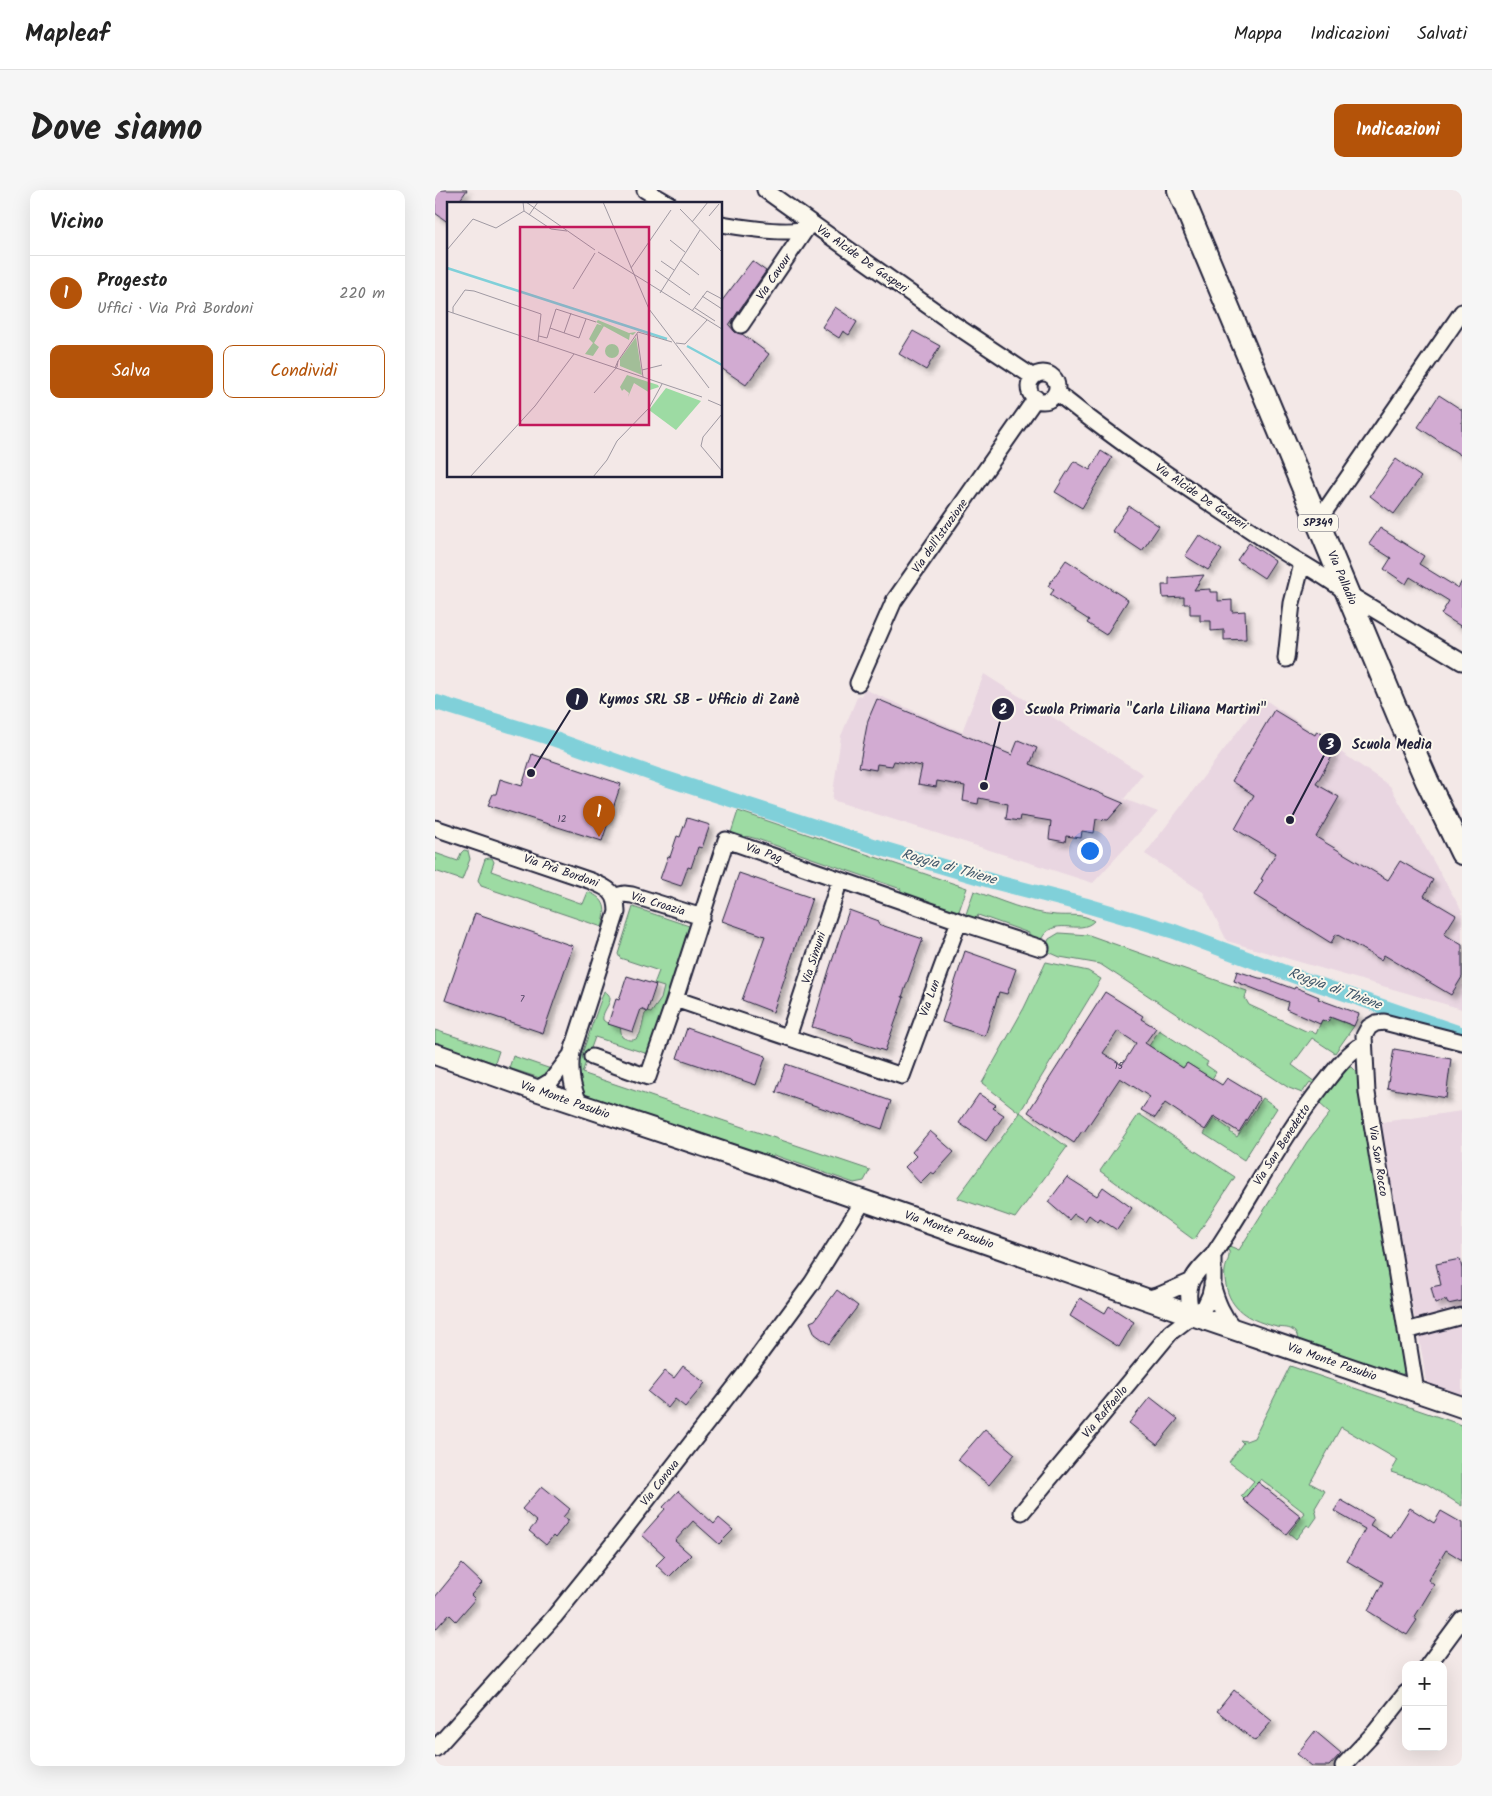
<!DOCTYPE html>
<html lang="it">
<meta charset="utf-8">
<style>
:root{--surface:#fff;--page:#f6f6f6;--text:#222;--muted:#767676;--line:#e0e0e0;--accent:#b45309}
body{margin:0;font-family:Kalam,sans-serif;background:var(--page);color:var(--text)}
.controls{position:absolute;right:15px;bottom:15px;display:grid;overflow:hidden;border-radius:10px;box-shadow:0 5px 20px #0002}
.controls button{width:45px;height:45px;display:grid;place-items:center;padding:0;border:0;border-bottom:1px solid var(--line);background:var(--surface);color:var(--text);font:25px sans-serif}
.you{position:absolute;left:654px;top:660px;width:18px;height:18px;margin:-12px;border:4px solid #fff;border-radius:50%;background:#1a73e8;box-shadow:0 0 0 8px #1a73e833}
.badge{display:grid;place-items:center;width:32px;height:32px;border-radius:50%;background:var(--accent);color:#fff;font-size:16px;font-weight:700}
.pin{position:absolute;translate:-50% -41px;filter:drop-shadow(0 1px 2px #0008)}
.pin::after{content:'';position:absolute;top:26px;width:18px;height:15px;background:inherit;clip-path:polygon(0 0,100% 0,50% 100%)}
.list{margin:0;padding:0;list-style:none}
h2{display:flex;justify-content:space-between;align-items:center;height:65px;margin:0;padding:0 20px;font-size:21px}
h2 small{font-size:16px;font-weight:400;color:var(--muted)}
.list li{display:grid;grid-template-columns:32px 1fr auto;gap:15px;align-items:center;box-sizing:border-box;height:75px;padding:0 20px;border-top:1px solid var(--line)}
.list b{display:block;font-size:19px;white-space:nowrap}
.list p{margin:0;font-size:16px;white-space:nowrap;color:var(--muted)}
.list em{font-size:16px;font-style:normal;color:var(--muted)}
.actions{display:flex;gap:10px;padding:15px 20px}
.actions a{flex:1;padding:11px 0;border:1px solid var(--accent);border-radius:10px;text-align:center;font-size:18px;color:var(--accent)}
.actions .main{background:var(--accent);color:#fff}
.map{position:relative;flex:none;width:1027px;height:1576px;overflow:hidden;border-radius:10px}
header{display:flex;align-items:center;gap:30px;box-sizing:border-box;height:70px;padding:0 25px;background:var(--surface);border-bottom:1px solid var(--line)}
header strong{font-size:24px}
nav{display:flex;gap:28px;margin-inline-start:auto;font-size:18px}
.intro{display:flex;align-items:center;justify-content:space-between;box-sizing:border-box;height:120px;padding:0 30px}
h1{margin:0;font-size:35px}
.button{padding:12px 22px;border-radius:10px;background:var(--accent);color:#fff;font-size:18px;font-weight:700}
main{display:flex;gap:30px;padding:0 30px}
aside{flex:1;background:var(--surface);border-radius:10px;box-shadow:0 5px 20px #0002}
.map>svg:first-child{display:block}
</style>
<header>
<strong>Mapleaf</strong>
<nav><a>Mappa</a><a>Indicazioni</a><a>Salvati</a></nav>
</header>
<div class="intro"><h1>Dove siamo</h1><a class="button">Indicazioni</a></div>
<main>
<aside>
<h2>Vicino<small></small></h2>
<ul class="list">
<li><span class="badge">1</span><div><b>Progesto</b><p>Uffici · Via Prà Bordoni</p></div><em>220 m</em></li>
</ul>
<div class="actions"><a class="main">Salva</a><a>Condividi</a></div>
</aside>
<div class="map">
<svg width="1027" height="1576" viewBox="0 0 1027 1576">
<defs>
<filter id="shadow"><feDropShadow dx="4.5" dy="4.5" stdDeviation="2.5" flood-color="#0004"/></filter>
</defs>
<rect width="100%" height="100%" fill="#f3e8e7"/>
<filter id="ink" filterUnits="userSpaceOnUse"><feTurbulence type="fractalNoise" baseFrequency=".02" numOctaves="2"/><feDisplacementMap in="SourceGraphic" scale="10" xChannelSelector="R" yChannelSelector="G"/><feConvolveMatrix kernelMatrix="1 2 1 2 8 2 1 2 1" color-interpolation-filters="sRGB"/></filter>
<g filter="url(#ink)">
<path fill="#e9d6e1" d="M549 484 708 584 689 609 723 622 658 693 397 610 406 546 423 505 426 506 429 499 527 542Z
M828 508 955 596 1027 721V819L792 751 768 702 710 664Z
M1027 921V1206L991 1193 988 1169 940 933Z"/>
<path fill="#9ddba3" stroke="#607e6f" d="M303 621 532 698 523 724 465 705 466 699 322 649 311 646 309 651 295 646Z
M29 660 33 661 35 669 27 690 0 681V663L23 671 26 663Z
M54 668H57L59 672 56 681 148 714 153 702C172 709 172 720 167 737L46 696 43 690 50 669Z
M539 701C565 710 593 723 621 725 634 726 648 723 659 731 644 747 617 723 605 752L593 748 594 743 543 725 541 730 530 727Z
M198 717 257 737 213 864 160 847 147 883 435 980 429 991 419 993 339 965 333 967 152 909 148 905 141 881 169 801C184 809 166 819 168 830L173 834 185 837 187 847C207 858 206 837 210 824L212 822 216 823 226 809 229 797 219 794 224 781 185 768 183 764Z
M624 743 654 745 812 801 810 808 814 815 873 842 874 840 881 844 887 830 893 832 895 827 919 836 900 863 877 848 857 875 880 892 878 894 875 892 867 903 854 898 665 774 625 767 609 760 614 749Z
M611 772 653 781 666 789 585 922 632 957 580 1028 522 1008 585 923 547 893 589 818Z
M0 840 64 861 60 873 0 853Z
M724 840 773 872 771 875 781 882 777 889 752 873 748 878 714 856Z
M78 866 119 880 108 889 74 878Z
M917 877 923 883 972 1182 963 1186 863 1153C863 1148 862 1142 857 1140 853 1137 847 1138 842 1137 822 1132 801 1125 793 1103 791 1097 789 1087 790 1080 791 1074 795 1068 794 1061L790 1058 792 1055 804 1060 872 952 895 923 884 913 913 878Z
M828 908 842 918 809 970 769 944 779 928 796 940 795 942 802 947Z
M704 924 800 987 759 1050 665 981Z
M855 1176 1027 1235V1316L992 1294 956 1282 963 1270 906 1237 875 1293 890 1301 880 1318 882 1327 875 1337 872 1335 861 1349 854 1343 870 1323 826 1289 809 1309 806 1306 819 1291 794 1272 808 1253 805 1250 811 1251 819 1248Z"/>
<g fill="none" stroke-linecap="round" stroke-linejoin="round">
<path stroke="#80d0d9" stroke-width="15" d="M0 512 116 548 226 587 452 660 560 692 650 715 738 741 862 787 1027 844"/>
</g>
<path fill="#d2abd2" stroke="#22223b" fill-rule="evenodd" filter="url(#shadow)" d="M0 0H32L22 14H14V33L0 23Z
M317 71 331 81 294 135 300 142 307 144 334 164 311 195 286 178V112Z
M400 117 422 132 414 145 408 141 404 148 387 137Z
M478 141 505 156 491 180 464 164Z
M1004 205 1027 220V266L983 237Z
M666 261 677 268 647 318 620 302 639 271 655 280Z
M961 269 986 287 959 324 935 306Z
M694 316 724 336 707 361 677 341Z
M945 338 989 366 984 374 1023 398 1027 391V437L1006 424 1014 411 975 387 971 394 949 379 956 368 934 354Z
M764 345 787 360 773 380 750 366Z
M814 353 840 371 829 388 802 370Z
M631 370 693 410 671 445 652 433 654 430 615 405 619 400 613 396Z
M769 385 759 400 775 399V402H783V411L797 410V422L810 421 811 449 789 450V440L776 441V431H765V424H755V414H749V407L728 408 727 395H734V388Z
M442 509 577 565 583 550 602 558 595 574 688 613 673 630 661 629 659 643 647 641 646 648 631 646 630 652 614 649 616 631 585 626 584 631 571 629 573 614 544 608 543 614 528 611 530 596 502 591 501 597 483 594 487 576 459 571 457 576 442 574 441 580 424 577 433 530Z
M839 520 880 545 882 541 892 547 887 556 899 563 881 594 904 607 881 647 953 690 965 671 998 690 989 706 1021 725 1009 744 1027 755V787L1016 805 949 765 946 770 901 744 896 753 819 705 828 690 826 689 841 663 800 639 819 605 797 591Z
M97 564 186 594 167 651 53 615 58 604H61L65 589 87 596Z
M252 628 275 635 267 658 263 657 256 678 253 677 246 696 225 689 233 666 235 667 242 646 245 647Z
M304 683 377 708 338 822 307 810 330 746 287 731Z
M414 720 444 731 443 734 488 749 467 807H469L450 861 417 850 418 849 377 837 394 780Z
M40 723 138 756 108 843 10 810Z
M530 761 581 779 572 804 564 802 550 846 507 832Z
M802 781 824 788 832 789 859 799 860 797 884 807 883 809 924 824 919 836 895 827 893 832 887 830 885 834 851 819 853 812 799 791Z
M192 786 221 795 212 822 206 819 198 842 173 834 181 809 184 810Z
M670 802 708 826 706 829 721 838 710 853 748 878 752 873 787 895 792 888 825 908 804 942 779 926 770 940 730 913 720 928 706 920 715 907 685 888 649 942 647 941 639 953 593 922ZM683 841 701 853 687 875 668 863Z
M252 838 331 866 321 895 242 868Z
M959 859 1016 869 1011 908 952 898Z
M351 874 456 911 447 939 341 902Z
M544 904 561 915 558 918 569 925 551 951 524 933Z
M495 941 519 962 499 984 496 982 485 993 470 977 481 966 477 962Z
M632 987 662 1006 668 997 697 1018 682 1040 665 1029 663 1032 654 1025 650 1031 639 1024 634 1030 613 1012Z
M1025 1069 1027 1079V1111L1013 1114 1011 1110 1000 1113 996 1097 1006 1095 1001 1074Z
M402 1100 423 1116 394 1154 380 1144 375 1132 380 1130Z
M645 1108 670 1123 674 1116 699 1132 684 1157 635 1126Z
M248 1176 270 1193 250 1217 240 1209 233 1218 213 1202 230 1181 239 1188Z
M715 1207 743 1229 722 1255 694 1233Z
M550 1239 580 1264 554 1295 523 1270Z
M823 1292 866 1326 851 1344 808 1310Z
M107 1296 135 1319 128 1327 134 1330 120 1348 118 1346 111 1355 94 1341 102 1332 87 1319Z
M243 1301 279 1334 284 1328 298 1340 284 1354 258 1331 240 1351 256 1365 234 1387 221 1375 230 1366 207 1345 230 1319 228 1317Z
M906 1310 939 1329 935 1335 956 1348 975 1318 999 1333 1006 1321 1027 1333V1370L1011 1360 993 1390 999 1395 979 1428 982 1430 972 1445 933 1421 948 1392 912 1371 930 1339 899 1321Z
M27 1374 47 1393 36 1405 40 1409 21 1431 14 1424 0 1440V1407Z
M799 1500 837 1531 820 1551 782 1521Z
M880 1541 906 1563 894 1576H877L862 1564Z"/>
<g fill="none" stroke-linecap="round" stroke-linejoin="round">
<g stroke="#22223b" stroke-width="19">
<path id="minor" d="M210 0 234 14
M330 0 520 135 598 187
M286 34C305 37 361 47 375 36
M306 135 371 39
M594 197a14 14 0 1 1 28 0a14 14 0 1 1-28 0Z
M621 202C689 257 762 305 835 353 861 371 890 385 915 405L1027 472
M883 331 1027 122
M851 469 857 413 867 374
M423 493 459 411 601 208
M0 638 156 691C173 698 182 702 182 722L137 862C134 882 137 897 145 915
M180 706 189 704 197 705 267 727
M524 731 467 886 240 809 291 650 524 731 528 733 606 758
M353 847 405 690
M157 867 213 887 240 809
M101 900 116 891 136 865
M778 1065C816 1009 846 948 888 895 900 880 911 864 928 854
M777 1094C782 1112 787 1125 799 1139
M711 1109 725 1105 755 1092
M971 1141 1027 1126
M981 1201 932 903 929 846 934 837 941 833 949 832 1027 852
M587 1322 736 1142 770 1116 775 1105 778 1092V1065C757 1086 748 1095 757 1125
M993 1475 1027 1429
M0 1559 119 1427 181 1350 313 1180 377 1093 429 1010
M908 1576 941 1541 971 1503"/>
</g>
<g stroke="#22223b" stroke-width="24">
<path id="secondary" d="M0 864 101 900 335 978 757 1125 1027 1217"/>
</g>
<g stroke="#22223b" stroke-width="26">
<path id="primary" d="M744 0 965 529 992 591 1027 663"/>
</g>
<use href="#minor" stroke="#fbf7ec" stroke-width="15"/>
<use href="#secondary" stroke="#fbf7ec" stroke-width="20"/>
<use href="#primary" stroke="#fbf7ec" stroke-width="22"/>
</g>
</g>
<g text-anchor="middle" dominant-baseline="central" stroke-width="4" stroke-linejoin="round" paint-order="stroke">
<g font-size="10" fill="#4e4461">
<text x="127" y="629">12</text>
<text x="87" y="809">7</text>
<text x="684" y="876">15</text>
</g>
<rect fill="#fbf7ec" stroke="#636270" stroke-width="1" x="863" y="324.5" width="40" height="17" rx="4"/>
<g font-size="11" font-weight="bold" fill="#22223b">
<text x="883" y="333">SP349</text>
</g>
<g font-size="12" fill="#22223b" stroke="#fbf7ec">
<text transform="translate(427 69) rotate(35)">Via Alcide De Gasperi</text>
<text transform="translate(339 87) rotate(-56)">Via Cavour</text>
<text transform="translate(766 307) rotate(34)">Via Alcide De Gasperi</text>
<text transform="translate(505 346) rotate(-55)">Via dell'Istruzione</text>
<text transform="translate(907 388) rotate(67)">Via Palladio</text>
<text transform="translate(329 663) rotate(19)">Via Pag</text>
<text transform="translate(126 681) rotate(19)">Via Prà Bordoni</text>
<text transform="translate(223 714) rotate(17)">Via Croazia</text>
<text transform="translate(379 768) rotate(-72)">Via Simuni</text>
<text transform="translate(495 808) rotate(-70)">Via Lun</text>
<text transform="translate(130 910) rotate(19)">Via Monte Pasubio</text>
<text transform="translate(847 955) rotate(-57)">Via San Benedetto</text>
<text transform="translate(943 971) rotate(81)">Via San Rocco</text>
<text transform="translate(514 1040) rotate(19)">Via Monte Pasubio</text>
<text transform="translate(897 1172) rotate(19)">Via Monte Pasubio</text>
<text transform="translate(670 1222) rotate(-50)">Via Raffaello</text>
<text transform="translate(225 1293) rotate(-52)">Via Canova</text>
</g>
<g font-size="14" font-style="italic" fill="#3e566a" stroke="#fbf7ec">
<text transform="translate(514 677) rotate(16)">Roggia di Thiene</text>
<text transform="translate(900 799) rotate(20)">Roggia di Thiene</text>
</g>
</g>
<g transform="translate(12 12)">
<rect width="275" height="275" fill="#f3e8e7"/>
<path d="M151 118 182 131 189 130 186 133 183 132 182 138 149 120ZM150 122 157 124 147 141 152 145 146 154 138 152 146 141 142 137ZM189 135 195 173 173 164V157ZM158 149a7 7 0 1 1 14 0a7 7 0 1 1-14 0ZM180 173 211 183 212 185 203 188V191L187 181 181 195 182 191 177 187 175 189 173 185ZM219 186 254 199 229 228 202 208Z" fill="#9ddba3"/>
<path fill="none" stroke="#80d0d9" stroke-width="2.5" d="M0 66 220 137M240 144 275 163"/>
<path fill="none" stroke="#9f99a2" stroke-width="1" d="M79 0 148 48M156 0 202 107 262 186M233 7 275 50M77 9 104 27 120 29M82 13 91 0M262 14 272 2M245 20 261 0M223 38 238 50M0 48 26 17 49 26 77 9 76 0M151 50 275 127M233 58 252 73M214 59 227 68M184 66 224 8M208 68 243 93M126 87 148 51M213 91 253 28M255 94 275 107M248 106 268 119M0 109 255 195M245 109 260 89 275 97M6 111V105L18 88 27 89 94 112 91 139M139 117 132 136 103 126 109 107 149 120M117 131 124 111M190 132 196 175M92 134 100 136 103 126M229 141 238 142 260 118M171 159 191 130 225 140M195 168 215 163M147 191 170 165 171 159 168 166M261 198 275 204M275 212 256 235 254 244 275 269M23 275 88 204 127 152M146 275 160 258 170 239 202 206 215 182"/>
<path fill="#c2185b" fill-opacity="0.15" stroke="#c2185b" stroke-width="2.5" d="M73 25H202V223H73Z"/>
<rect width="275" height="275" fill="none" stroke="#22223b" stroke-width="2.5"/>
</g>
<path fill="none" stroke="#22223b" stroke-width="2" d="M96 583L142 509M549 596L568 519M855 630L895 554"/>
<g fill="#22223b" stroke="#fbf7ec" stroke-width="2">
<circle cx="96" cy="583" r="5"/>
<circle cx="549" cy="596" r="5"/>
<circle cx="855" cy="630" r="5"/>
<circle cx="142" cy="509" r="12"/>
<circle cx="568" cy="519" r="12"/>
<circle cx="895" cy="554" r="12"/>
</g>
<g font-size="15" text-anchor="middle" font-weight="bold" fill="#fff">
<text x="142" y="515">1</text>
<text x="568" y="524">2</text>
<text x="895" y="559">3</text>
</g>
<g font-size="14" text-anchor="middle" font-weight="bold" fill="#22223b" stroke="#fbf7ec" stroke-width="4" stroke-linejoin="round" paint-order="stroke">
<text x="264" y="514">Kymos SRL SB - Ufficio di Zanè</text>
<text x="711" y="524">Scuola Primaria "Carla Liliana Martini"</text>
<text x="957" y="559">Scuola Media</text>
</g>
</svg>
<div class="controls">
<button>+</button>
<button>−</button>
</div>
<div class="you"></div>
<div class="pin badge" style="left:164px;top:647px">1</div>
</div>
</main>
